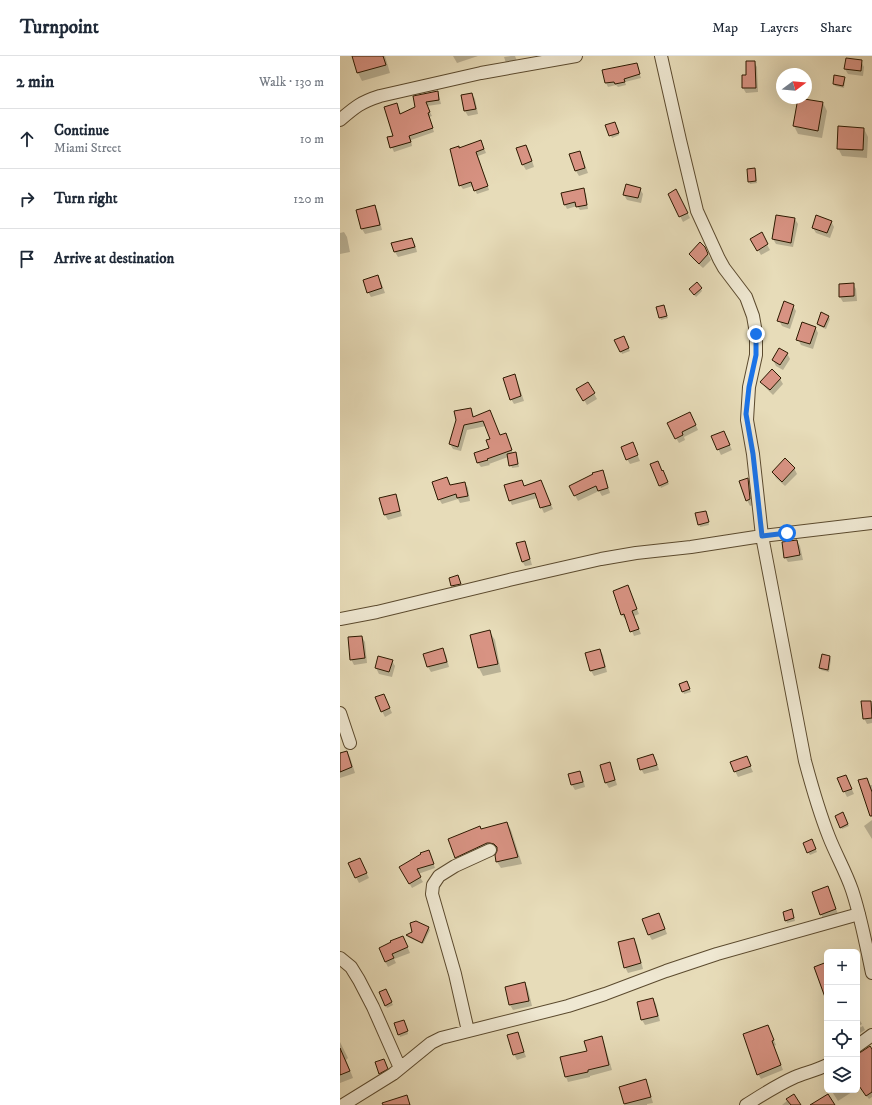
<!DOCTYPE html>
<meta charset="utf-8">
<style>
:root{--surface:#fff;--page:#f2f2f3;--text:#1f2937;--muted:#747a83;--line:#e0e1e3}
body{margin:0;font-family:"IM FELL DW Pica",serif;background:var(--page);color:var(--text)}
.controls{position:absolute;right:12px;bottom:12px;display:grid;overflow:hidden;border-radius:6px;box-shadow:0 4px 16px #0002}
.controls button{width:36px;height:36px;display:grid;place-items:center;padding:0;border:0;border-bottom:1px solid var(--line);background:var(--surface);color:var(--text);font:20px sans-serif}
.compass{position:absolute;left:436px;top:12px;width:36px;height:36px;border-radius:50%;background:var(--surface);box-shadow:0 4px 16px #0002;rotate:74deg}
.stop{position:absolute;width:12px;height:12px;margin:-9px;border:3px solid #1a73e8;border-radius:50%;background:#fff}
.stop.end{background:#1a73e8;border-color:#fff;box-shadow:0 1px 4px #0008}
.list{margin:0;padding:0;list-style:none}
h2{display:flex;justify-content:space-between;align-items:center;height:52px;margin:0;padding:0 16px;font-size:17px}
h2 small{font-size:13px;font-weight:400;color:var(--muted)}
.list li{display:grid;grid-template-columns:26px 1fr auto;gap:12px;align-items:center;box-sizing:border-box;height:60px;padding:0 16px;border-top:1px solid var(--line)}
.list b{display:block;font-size:15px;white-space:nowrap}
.list p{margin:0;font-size:13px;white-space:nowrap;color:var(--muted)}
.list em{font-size:13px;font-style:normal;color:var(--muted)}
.icon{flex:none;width:22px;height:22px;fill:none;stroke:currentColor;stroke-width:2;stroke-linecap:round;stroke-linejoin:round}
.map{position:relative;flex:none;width:532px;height:1049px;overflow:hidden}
header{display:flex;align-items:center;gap:24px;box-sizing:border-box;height:56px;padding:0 20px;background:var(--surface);border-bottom:1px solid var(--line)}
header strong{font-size:19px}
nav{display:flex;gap:22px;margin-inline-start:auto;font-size:14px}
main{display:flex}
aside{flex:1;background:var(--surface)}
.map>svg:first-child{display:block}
</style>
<header>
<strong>Turnpoint</strong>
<nav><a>Map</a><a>Layers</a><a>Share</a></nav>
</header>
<main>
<aside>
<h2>2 min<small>Walk · 130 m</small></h2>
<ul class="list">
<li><svg class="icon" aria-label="ahead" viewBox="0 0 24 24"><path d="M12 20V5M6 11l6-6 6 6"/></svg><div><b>Continue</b><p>Miami Street</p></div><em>10 m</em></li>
<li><svg class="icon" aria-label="right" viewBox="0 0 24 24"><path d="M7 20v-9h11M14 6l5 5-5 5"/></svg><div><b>Turn right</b></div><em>120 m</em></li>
<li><svg class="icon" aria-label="arrive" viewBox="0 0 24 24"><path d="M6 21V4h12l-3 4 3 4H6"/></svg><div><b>Arrive at destination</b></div></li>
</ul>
</aside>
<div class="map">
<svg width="532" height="1049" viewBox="0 0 532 1049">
<rect width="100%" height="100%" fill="#e7dcb9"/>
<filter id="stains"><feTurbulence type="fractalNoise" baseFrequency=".005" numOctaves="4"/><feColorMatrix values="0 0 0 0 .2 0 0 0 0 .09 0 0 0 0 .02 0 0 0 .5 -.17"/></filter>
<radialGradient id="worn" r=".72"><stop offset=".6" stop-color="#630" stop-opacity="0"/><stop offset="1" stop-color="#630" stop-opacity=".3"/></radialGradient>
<path fill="#0003" d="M13 0H45L50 17 22 25 18 17Z
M113 0H138L117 7Z
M171 0H175L177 5 166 7 164 1Z
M521 5 524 11 523 20 508 18 505 13Z
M414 6 417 11 418 36 406 37 403 32V20H407Z
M296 8 301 22 285 26 286 29 278 31 276 29 268 31 266 27 263 15Z
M504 22 505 24 504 32 495 30 494 28Z
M97 36 99 40 101 48 87 50 92 60 89 61 94 76 71 84 72 90 54 96 48 82 54 80 56 48 61 59 76 52Z
M132 38 135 43 138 58 128 60 125 55 122 40Z
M483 47 487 55 482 82 458 78 454 70Z
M276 69 279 79 272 82 267 70Z
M524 73 528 81 527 102 502 100 498 92Z
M141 85 146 97 138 100 149 134 137 138 133 130 123 133 120 129 119 93Z
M186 90 189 95 194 111 186 114 183 109 178 93Z
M239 96 242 101 248 117 239 120 236 115Z
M415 113 416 115 417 127 410 128 409 125Z
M243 133 246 138 248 153 240 154 237 150 227 153 225 149Z
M300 133 303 138 301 147 287 144 284 139Z
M339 140 350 162 343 166 340 160Z
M35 151 38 156 42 174 25 178 22 173Z
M455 163 458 168 453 191 436 188 433 183Z
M491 165 494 171 490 182 476 177 473 172Z
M4 176 7 181 10 196 0 198V177Z
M421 178 430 194 421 199 412 183Z
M72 183 75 188 77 196 58 201 55 196 53 188Z
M365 192 371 204 363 212 353 203 350 198Z
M38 221 41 226 45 237 31 241 28 236Z
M513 228 516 233 517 245 503 246 500 241Z
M361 233 362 235 356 241 351 235Z
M324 250 328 262 321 264 317 252Z
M453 250 456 255 450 273 442 270 439 264Z
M488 260 490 263 486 273 479 270 478 268Z
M475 271 478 277 473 293 461 289 458 283Z
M283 282 290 295 282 298 276 285Z
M447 297 450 303 443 314 436 310 433 304Z
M174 319 177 324 184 345 174 348 171 343Z
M440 323 443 328 433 339 425 331 422 326Z
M248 327 257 343 247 349 238 333Z
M131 353 134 361 149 355 160 380 168 383 173 398 175 397 177 399 179 411 172 412 168 401 149 408 150 409 141 411 138 407 150 393 151 383 146 370 127 374 121 395 113 393 110 388Z
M353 363 358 374 344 381 345 384 339 387 336 382Z
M384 376 392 394 381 399 372 380Z
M295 393 300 405 290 408 287 403Z
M311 409 324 418 329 428 321 432Z
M454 412 457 418 445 430 436 422 433 417Z
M263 415 265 420 270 437 262 440 259 435 238 445 230 430Z
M107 422 111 430 125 427 128 432 130 445 120 447 118 443 102 448 99 443Z
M408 423 410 428 413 449 410 450 407 444Z
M184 431 206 437 213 453 204 457 197 442 172 449 170 445Z
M55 439 58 444 62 460 48 464 45 459 40 443Z
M366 458 369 469 360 471 359 468Z
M457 485 460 490 463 504 448 506 445 501Z
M184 486 187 491 192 509 185 510 182 505Z
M110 523H119L121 530 113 532Z
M288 531 299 558 294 560 301 578 294 580 287 563H285L282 559 274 536Z
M150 576 155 584 161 616 143 620 139 612Z
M22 581 25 586 27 607 14 609 11 603Z
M103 593 106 599 109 611 91 616 88 611 84 599Z
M260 594 263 599 267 616 254 620 251 615 246 598Z
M490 601 491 603 489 616 481 614 480 612Z
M39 602 52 605 55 610 52 621 39 618 36 612Z
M340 629H348L351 636 344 638Z
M44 639 52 657 45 661 42 655Z
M531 646 532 648V667L527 668 524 662Z
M7 696 10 701 15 717 0 722V698Z
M313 699 316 704 319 714 304 718 301 713Z
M269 707 272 712 277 729 269 732 266 727Z
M391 707H409L413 716 398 721Z
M240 716 243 722 245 731 235 734 232 729Z
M498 723 508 725 514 738 507 741Z
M527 723 530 729H532V742L519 725Z
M502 757 509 770 502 773 501 771Z
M532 764V783L524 770Z
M167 767 171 774 182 808 161 812 157 806 158 794 155 793 120 808 116 801 141 774Z
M473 787 477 796 470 799 468 796Z
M89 795 95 812 78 818 83 826 72 832 60 811Z
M9 808H22L29 822 19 827Z
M487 831 490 837 498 858 484 864 481 858Z
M453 857 455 865 447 867 446 864Z
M319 859 322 864 327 878 312 884 309 879Z
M88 872 90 874 83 888 68 881 67 879Z
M63 881 70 897 54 903 56 907 48 911 45 905Z
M294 883 297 889 303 913 288 917 285 911Z
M185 927 188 933 192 950 173 954 170 949 166 932Z
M46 934 53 949 47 952 40 937Z
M313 943 316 948 320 965 305 969 302 964 298 947Z
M517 960 522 968 517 971Z
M64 967 68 978 60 981 55 968Z
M523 970 525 974 517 979V973Z
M430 975 436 989 434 990 443 1014 421 1023 418 1018Z
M178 977 186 1001 177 1004 174 998Z
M261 981 264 986 272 1014 250 1020V1021L228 1026 226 1021Z
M0 986 8 1002 6 1004 13 1022 0 1027Z
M517 1002 532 1005V1041L529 1043 520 1031 517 1033Z
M45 1006 48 1015 41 1019 40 1017Z
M305 1025 308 1030 313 1047 307 1048V1049H285L280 1031Z
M491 1034H515L498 1045Z
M448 1044 460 1049H442Z"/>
<path fill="#d89383" stroke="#2c1900" d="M12 0H43L46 9 17 17Z
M506 2 522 4 521 15 504 13Z
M406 5H415L416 32H402V19H406Z
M297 7 300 18 284 23 285 26 275 28 274 26 265 27 262 14Z
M494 19 505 21 503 30 493 28Z
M98 35 99 44 86 46 90 56 88 57 93 72 69 80 71 86 50 92 47 81 53 80 44 51 57 47 60 58 75 51 73 40Z
M132 37 136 53 124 55 121 39Z
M458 42 483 46 478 75 453 70Z
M275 66 279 77 269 80 265 69Z
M498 70 524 72 523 94 497 93Z
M141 84 144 93 136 96 148 130 134 135 131 126 119 130 110 93 119 90V92Z
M186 89 192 105 182 109 176 92Z
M240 95 245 112 235 115 229 98Z
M415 112 416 125 408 126 407 113Z
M286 128 301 132 298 142 283 139Z
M244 132 247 149 236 151 235 146 224 149 221 137Z
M336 133 348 157 339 161 328 138Z
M35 149 40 169 21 173 16 154Z
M436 159 455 162 451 187 432 183Z
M476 159 492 165 487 177 472 172Z
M422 176 428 188 417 195 410 183Z
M72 182 75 191 54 196 51 187Z
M360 186 365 191 368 198 359 208 349 198Z
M38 219 42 232 27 237 23 224Z
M357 226 362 232 354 239 349 233Z
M514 227V240L499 241V228Z
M444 245 454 249 448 268 437 265Z
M324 249 327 260 319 262 316 251Z
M481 256 489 260 484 271 477 268Z
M462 266 476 271 470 288 456 284Z
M284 280 289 292 280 296 274 284Z
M439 292 448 297 440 309 432 304Z
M432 313 441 322 430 334 420 326Z
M175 318 181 340 170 344 163 322Z
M248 326 255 337 243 345 236 333Z
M131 352 133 361 150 354 160 379 166 377 172 394 147 403 148 404 137 407 134 397 149 392 146 384 150 383 143 365 124 369 118 391 109 388 116 364 114 355Z
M350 356 356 369 342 376 343 379 335 383 327 367Z
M384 375 390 389 377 394 371 380Z
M293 386 298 399 286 404 281 391Z
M176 396 178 408 169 410 167 398Z
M445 402 455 412 442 426 432 416Z
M318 405 322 415 323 414 328 426 319 430 310 408Z
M263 414 268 432 258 435 256 430 234 440 229 430 253 418 252 417Z
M107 421 110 429 125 426 128 440 117 442 116 438 98 444 92 426Z
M408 422 410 443 406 445 399 425Z
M182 424 184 430 201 424 211 449 200 452 195 437 169 445 164 429Z
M56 438 60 455 44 459 39 442Z
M366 455 369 466 358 469 355 457Z
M457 484 460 499 444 502 442 486Z
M185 485 190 503 182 506 176 487Z
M118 519 121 528 111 530 109 522Z
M288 529 297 553 292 555 299 573 290 576 284 558 281 559 273 535Z
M150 574 158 608 138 612 130 579Z
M22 580 25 602 10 604 8 581Z
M103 592 107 606 87 611 83 598Z
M260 593 265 611 250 615 245 597Z
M482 598 490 600 488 614 479 612Z
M38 600 53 604 49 616 35 612Z
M347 625 350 633 342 636 339 628Z
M44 638 50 652 41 656 35 641Z
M521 645H531L532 662 523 663Z
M7 695 12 711 0 716V697Z
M313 698 317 709 300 714 297 703Z
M407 700 411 710 394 716 390 706Z
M270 706 275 724 265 727 260 709Z
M240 715 243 726 231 729 228 718Z
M506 719 512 733 503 736 497 722Z
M527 722 532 736V760H530L518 724Z
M503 756 508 768 500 772 495 760Z
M167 766 178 801 156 806 155 799 157 795V791L154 788 150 787H147L115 802 108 783 140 770 141 773Z
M472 783 476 793 467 797 463 787Z
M89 794 94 808 77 813 81 821 69 828 59 811 81 798 80 797Z
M20 802 27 817 15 822 8 807Z
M488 830 496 853 480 859 472 836Z
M452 853 454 862 445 865 443 856Z
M319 857 325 873 308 879 302 863Z
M76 865 89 871 82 887 66 879 72 876 70 867Z
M63 880 68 891 52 898 54 902 45 906 39 892 51 886 50 885Z
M294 882 301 907 284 912 278 886Z
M487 906V944H486L474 911Z
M185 926 189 945 169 949 165 931Z
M46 933 52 946 45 950 39 936Z
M313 942 318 960 301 964 297 946Z
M64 964 68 975 58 979 54 967Z
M428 969 434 984 432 985 441 1009 417 1019 403 978Z
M178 976 184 996 173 999 167 979Z
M262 980 269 1009 248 1014V1016L225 1021 220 1001 247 995 244 985Z
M530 990 532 993V1036L526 1040 517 1027V997L521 996Z
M0 992 10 1015 0 1019Z
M44 1003 48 1013 39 1018 35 1006Z
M306 1023 311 1041 284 1048 279 1031Z
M454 1038 461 1049H451L446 1043Z
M488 1038 495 1049H470Z
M67 1039 70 1049H43L42 1047Z"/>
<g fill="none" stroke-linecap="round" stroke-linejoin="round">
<g stroke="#5b4a2e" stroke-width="14">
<path id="street" d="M321 0 340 84 357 155 379 203 384 212 406 241 413 260 416 277V299L409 331 407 364 413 398 422 480 465 705C472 731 479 756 489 781 496 799 506 816 512 834 521 861 526 889 532 917
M0 64C15 51 21 46 40 40L141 17 236 0
M0 563 37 556 169 524 261 503 296 497 351 491 422 480 532 467
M0 657 10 687
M0 902 11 911 19 924 33 951 60 1012
M128 975 115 918 92 838 93 829 99 820 115 810 150 794
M517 990 532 979
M3 1049 53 1018 91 987 101 982 228 950 265 938 326 915 377 898 519 858
M406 1049C422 1039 437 1029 455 1021 465 1017 477 1014 487 1009"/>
</g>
<use href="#street" stroke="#efe8d2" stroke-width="12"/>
</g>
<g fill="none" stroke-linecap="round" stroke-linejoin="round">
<path stroke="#1a73e8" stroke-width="5" d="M416 278V299L409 331 406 358 413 398 422 480 447 477"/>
</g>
<rect width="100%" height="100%" filter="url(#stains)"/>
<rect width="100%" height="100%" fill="url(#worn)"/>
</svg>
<div class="controls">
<button>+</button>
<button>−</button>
<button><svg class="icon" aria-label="locate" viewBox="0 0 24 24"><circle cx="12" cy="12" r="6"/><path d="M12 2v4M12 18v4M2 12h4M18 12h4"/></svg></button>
<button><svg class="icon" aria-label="layers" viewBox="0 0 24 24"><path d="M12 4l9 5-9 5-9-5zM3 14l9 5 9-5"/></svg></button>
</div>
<svg class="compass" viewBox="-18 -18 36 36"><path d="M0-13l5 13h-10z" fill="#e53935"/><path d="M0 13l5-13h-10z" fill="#747a83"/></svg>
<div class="stop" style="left:447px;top:477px"></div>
<div class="stop end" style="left:416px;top:278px"></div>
</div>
</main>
